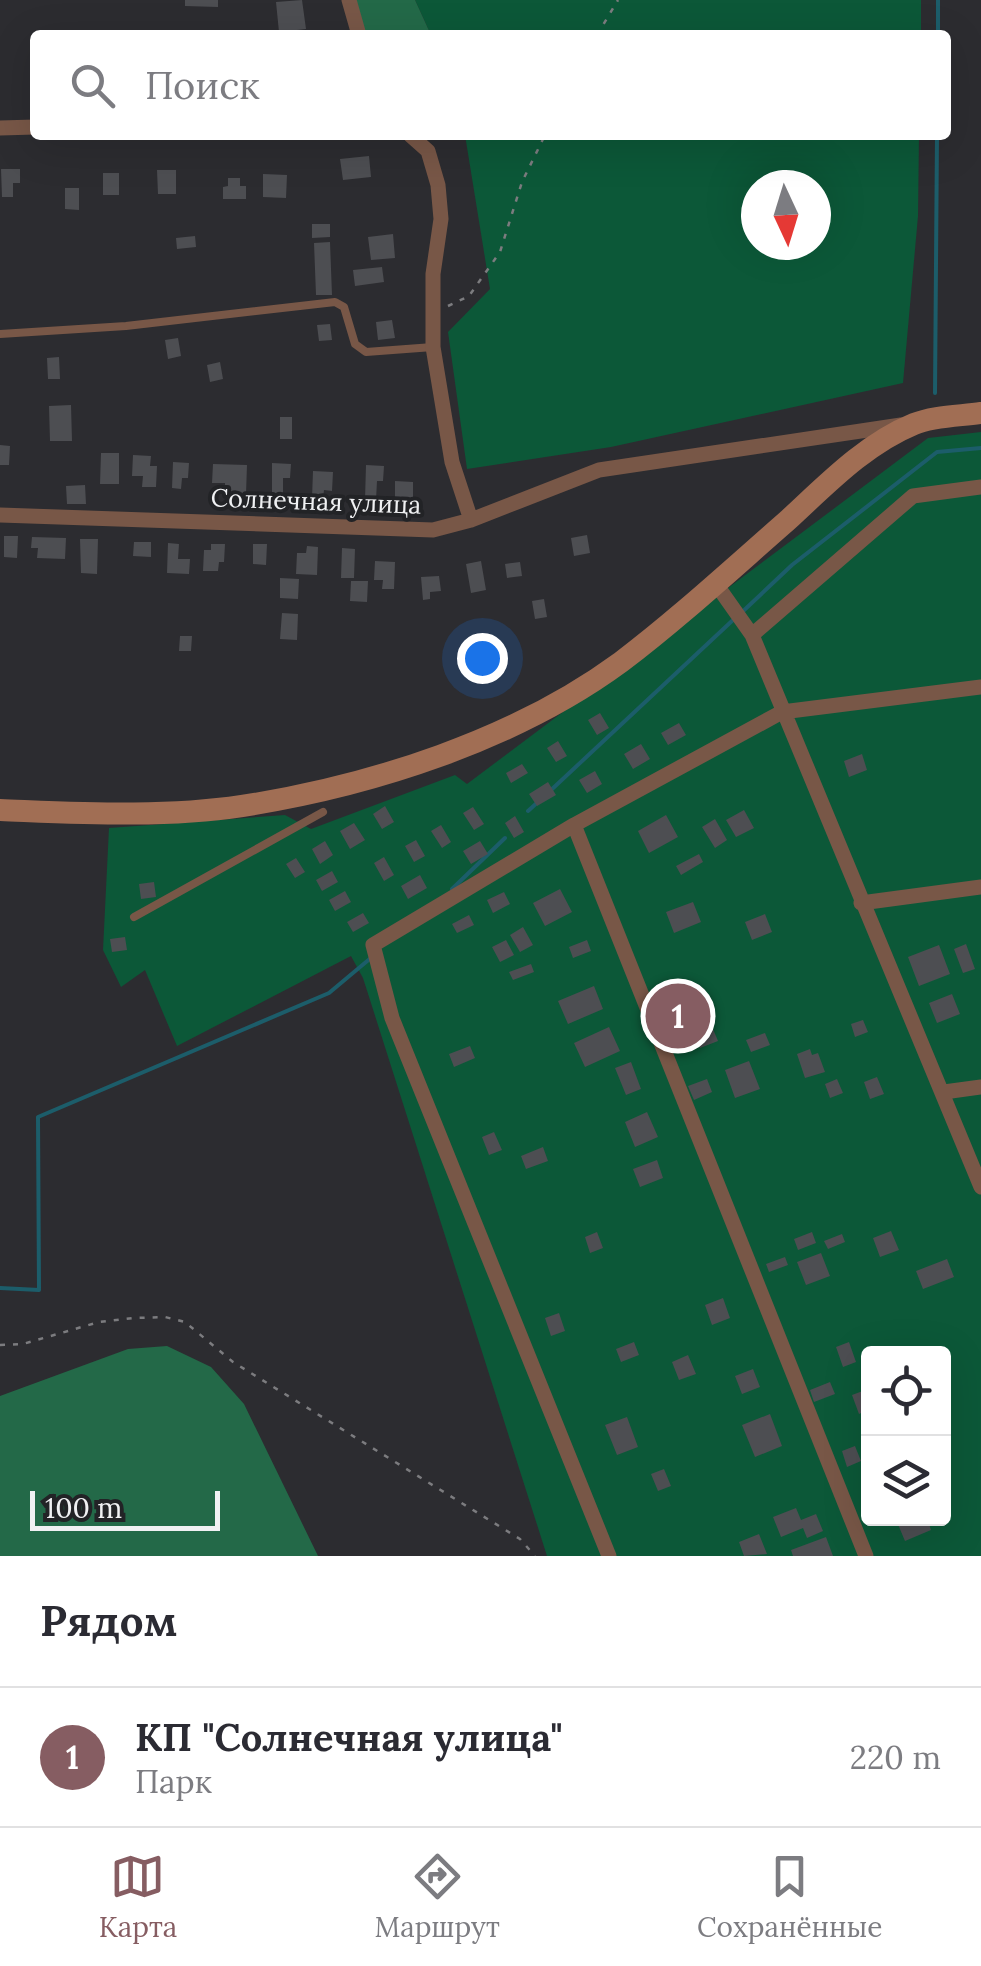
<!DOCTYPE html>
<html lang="ru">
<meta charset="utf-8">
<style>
:root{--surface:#fff;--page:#f7f7f7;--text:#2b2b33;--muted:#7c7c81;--line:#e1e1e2;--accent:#865d62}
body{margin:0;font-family:Lora,serif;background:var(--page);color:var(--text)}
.controls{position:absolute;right:30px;bottom:30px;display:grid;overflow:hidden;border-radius:10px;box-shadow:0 10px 40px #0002}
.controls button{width:90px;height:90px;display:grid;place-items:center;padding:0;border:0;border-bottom:2px solid var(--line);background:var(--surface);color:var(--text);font:50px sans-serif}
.compass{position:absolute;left:741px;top:170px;width:90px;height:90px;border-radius:50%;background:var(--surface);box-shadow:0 10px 40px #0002;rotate:176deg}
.scale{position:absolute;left:30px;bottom:25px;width:190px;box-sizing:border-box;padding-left:10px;border:5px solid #f0f1f3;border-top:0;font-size:28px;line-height:35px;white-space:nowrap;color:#f0f1f3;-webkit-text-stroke:8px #222326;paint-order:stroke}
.you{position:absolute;left:482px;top:658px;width:35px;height:35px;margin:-25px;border:8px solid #fff;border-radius:50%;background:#1a73e8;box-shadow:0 0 0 15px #1a73e833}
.badge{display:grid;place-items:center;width:65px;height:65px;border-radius:50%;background:var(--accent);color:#fff;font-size:32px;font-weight:700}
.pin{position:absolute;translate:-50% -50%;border:5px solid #fff;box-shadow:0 2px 10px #0006}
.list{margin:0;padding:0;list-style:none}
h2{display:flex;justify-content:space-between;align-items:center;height:130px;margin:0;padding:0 40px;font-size:42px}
h2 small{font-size:32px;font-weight:400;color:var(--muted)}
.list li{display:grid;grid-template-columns:65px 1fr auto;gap:30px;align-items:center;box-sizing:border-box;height:140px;padding:0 40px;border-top:2px solid var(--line)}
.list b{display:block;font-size:38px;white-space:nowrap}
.list p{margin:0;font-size:32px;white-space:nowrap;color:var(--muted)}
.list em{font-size:32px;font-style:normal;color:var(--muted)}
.icon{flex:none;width:55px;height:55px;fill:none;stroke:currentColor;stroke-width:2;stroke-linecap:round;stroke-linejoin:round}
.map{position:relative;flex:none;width:981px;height:1556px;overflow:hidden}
.search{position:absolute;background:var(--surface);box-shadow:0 10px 40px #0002;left:30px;right:30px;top:30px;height:110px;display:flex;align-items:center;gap:25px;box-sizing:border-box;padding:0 35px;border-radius:10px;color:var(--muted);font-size:38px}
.sheet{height:270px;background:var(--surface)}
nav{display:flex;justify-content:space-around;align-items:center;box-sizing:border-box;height:140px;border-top:2px solid var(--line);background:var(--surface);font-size:28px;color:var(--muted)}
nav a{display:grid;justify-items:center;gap:5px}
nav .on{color:var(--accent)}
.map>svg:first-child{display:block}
</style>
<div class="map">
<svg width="981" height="1556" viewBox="0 0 981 1556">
<rect width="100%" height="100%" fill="#2c2c30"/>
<path fill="#0c5838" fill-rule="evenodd" d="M415 0H921V35H431Z
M465 135H919L918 216 903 383 611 447 467 469 448 332 490 289ZM816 185V245H756V185Z
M981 432V1556H547L363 978 351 956 177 1046 145 970 121 987 103 950 109 828 285 815 311 829 455 775 467 784 928 438ZM868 1354H944V1518H868Z"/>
<path fill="#236948" d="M354 0H415L431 35H364Z
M167 1346 211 1367 244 1404 318 1556H0V1396L128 1349Z"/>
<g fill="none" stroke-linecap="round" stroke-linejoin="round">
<path stroke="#1c5d6a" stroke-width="4" d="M938 35V0
M935 393 937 135
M740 614 792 565 937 452 981 448
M550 791 733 620
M528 811 539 801
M452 889 505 838
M0 1288 39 1290 38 1117 329 993 372 957"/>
</g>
<path fill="#4d4e52" d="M185 0H218V7L185 6Z
M302 0 306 29 279 32 276 2Z
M369 156 371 177 343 180 340 159Z
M1 169H20V183H13V197H2Z
M157 170H176V194H158Z
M103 173H119V195H103Z
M263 174 287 175 286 198 263 197Z
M228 178H240V186H246V199H223V187L228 186Z
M65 188H79V210L65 209Z
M312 224H330V237L312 238Z
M393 234 395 258 371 260 368 237Z
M195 236 196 247 177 249 176 238Z
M330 242 332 295H316L314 243Z
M382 267 384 282 355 286 353 270Z
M392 320 395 338 378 340 376 322Z
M330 324 332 340 319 341 317 325Z
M178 338 181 356 168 359 165 340Z
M59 357 60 379H48L47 358Z
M220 362 223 379 210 382 207 365Z
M71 405 72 441H50L49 406Z
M280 417H292V439H280Z
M0 445 10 446 9 465H0Z
M101 453H119V484H100Z
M133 455 151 456 150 466H157L156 487H142L143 476H132Z
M173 462 189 463 188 478H182L181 489 172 488Z
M272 463 291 464 290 478H283V495L272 494Z
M213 464 247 465 246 494H225V483H212Z
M366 465 384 466 383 481H377L376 500H365Z
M313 471 333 472 332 491 324 490 323 499 312 498Z
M395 481 413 482V502L395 501Z
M85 485 86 504H67L66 486Z
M587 535 590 553 574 556 571 538Z
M4 536H18L17 558 4 557Z
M32 537 66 538 65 559 37 558 38 548H31Z
M80 539H98L97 574 81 573Z
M134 542H151V557L133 556Z
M168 543 179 544 178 559H190L189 574 167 573Z
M211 544H225L224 562H219L218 571H203L204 550H211Z
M253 544H267L266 565 253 564Z
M307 546 318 547 317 575 296 574 297 553H306Z
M342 548 355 549 354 578H341Z
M375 561 395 562 394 589H382L383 580H374Z
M481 561 486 590 471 593 466 564Z
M520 562 522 576 507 578 505 564Z
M439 576 441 591 430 592V599L423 600 421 577Z
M280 578 299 579 298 599 280 598Z
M351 581H368L367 602 350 601Z
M544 599 547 617 535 619 532 601Z
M282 613 298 614 297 640 280 639Z
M180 636H192L191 651H179Z
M600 713 609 728 597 735 588 720Z
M679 723 686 735 668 745 661 733Z
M558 741 567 756 556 762 547 748Z
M641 744 650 759 633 769 624 754Z
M862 754 867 770 849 777 844 761Z
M522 764 528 773 511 783 506 773Z
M595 771 602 784 587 793 579 780Z
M548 782 556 795 537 806 529 794Z
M385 806 394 822 382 829 373 814Z
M473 807 484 824 474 830 463 813Z
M744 810 754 828 736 837 726 820Z
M666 815 678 837 649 853 638 831Z
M515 816 524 832 514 838 505 823Z
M715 819 727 840 715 848 702 827Z
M354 823 365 840 350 849 340 831Z
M441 825 451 842 442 848 431 831Z
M416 840 425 856 414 862 405 846Z
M325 841 333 855 320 864 312 849Z
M480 841 488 854 471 864 463 851Z
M699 854 703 862 681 875 676 866Z
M384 857 394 875 384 881 374 863Z
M296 858 305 872 295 878 286 864Z
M332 871 338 882 322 891 316 880Z
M420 875 427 888 408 899 401 886Z
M154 882 156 897 141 899 139 884Z
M560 889 572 912 545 926 533 903Z
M345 891 351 902 335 911 329 900Z
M504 892 510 904 493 913 487 900Z
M693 902 701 922 674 933 666 912Z
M363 913 369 923 353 932 347 922Z
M765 914 772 932 752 940 745 922Z
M469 915 474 925 457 933 452 924Z
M523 927 533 945 520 952 510 935Z
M125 937 127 950 112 952 110 939Z
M506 940 514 955 500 962 492 947Z
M587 940 591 951 573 958 569 947Z
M966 944 975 969 963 973 954 949Z
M939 945 950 974 919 986 908 957Z
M531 964 534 972 513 980 509 972Z
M594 986 603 1009 568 1024 558 1001Z
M952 994 960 1014 937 1023 929 1003Z
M863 1020 868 1032 855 1037 851 1024Z
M609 1027 620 1051 585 1067 574 1043Z
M713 1029 718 1041 700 1048 696 1036Z
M765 1033 770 1045 751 1052 746 1040Z
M470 1046 475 1058 454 1067 449 1054Z
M810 1049 812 1055 818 1053 825 1072 805 1078 797 1054Z
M749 1061 760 1089 735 1098 725 1070Z
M631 1062 641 1089 626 1095 615 1068Z
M877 1077 884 1094 870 1099 864 1082Z
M707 1079 712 1092 694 1100 688 1086Z
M837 1079 843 1093 830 1098 825 1084Z
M647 1112 658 1137 635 1147 625 1122Z
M494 1132 502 1150 489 1155 482 1137Z
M543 1147 548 1161 526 1169 521 1156Z
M657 1160 663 1178 640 1187 633 1169Z
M891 1231 899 1250 880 1257 873 1238Z
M597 1232 603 1248 590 1253 585 1237Z
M812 1232 816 1243 798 1250 794 1239Z
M842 1234 845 1242 828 1249 824 1241Z
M821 1253 830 1276 806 1285 797 1262Z
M785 1257 788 1265 769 1272 766 1264Z
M947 1259 954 1277 923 1289 916 1271Z
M723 1298 730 1318 712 1325 705 1305Z
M559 1313 565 1331 551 1336 545 1318Z
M634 1342 639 1355 621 1362 616 1349Z
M849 1342 856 1362 843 1367 836 1347Z
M688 1355 696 1374 679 1380 672 1362Z
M753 1369 760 1387 742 1394 735 1376Z
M830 1382 835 1394 814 1402 810 1390Z
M868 1389V1410L859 1414 852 1395Z
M770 1414 782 1446 755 1457 742 1425Z
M627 1417 638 1447 617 1455 605 1425Z
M855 1446 861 1461 847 1467 842 1451Z
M664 1469 671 1486 658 1491 651 1474Z
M796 1508 801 1520 816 1514 823 1531 807 1538 803 1528 781 1537 773 1517Z
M907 1518H927L931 1530 905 1541 897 1522Z
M759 1534 767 1554 744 1556 739 1542Z
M826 1537 833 1556H793L791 1550Z"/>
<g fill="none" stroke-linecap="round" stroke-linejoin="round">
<path stroke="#7c7c7f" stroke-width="2.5" stroke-dasharray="5 8" stroke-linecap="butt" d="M597 35 618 0
M448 306 469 296 500 252 522 182 545 135
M0 1345 23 1344 99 1322 133 1318 165 1317 185 1322 233 1362 520 1539 535 1556"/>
<path stroke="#785747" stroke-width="8" d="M0 334 126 326 335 302 344 307 355 344 366 352 433 347
M134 917 323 812"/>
<path stroke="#785747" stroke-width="15" d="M349 0 359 35
M0 128 35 127
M410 135 428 151 438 185 441 219 433 274V347L452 462 471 520
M0 515 433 530 471 520 599 470 901 425
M716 584 752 635 981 1187
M752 635 913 496 981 487
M574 825 373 945 392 1018 609 1556
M861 903 981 887
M944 1092 981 1087
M866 1556 574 825 782 712 981 687"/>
<path stroke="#a16e54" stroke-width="22" d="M0 810C80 813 163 818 242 806 371 786 515 740 621 662 679 618 733 568 788 520 826 485 865 444 914 424 933 416 960 416 981 413"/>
</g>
<g text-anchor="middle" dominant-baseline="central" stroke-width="8" stroke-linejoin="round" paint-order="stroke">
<g font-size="25" fill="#f0f1f3" stroke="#222326">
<text transform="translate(316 501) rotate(2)">Солнечная улица</text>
</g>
</g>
</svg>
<div class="controls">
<button><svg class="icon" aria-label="locate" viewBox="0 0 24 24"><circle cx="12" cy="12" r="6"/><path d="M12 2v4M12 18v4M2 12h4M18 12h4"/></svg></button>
<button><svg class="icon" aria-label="layers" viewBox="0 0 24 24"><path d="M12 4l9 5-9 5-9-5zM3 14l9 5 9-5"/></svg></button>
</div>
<svg class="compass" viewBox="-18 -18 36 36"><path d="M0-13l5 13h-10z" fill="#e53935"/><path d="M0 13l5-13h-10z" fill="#7c7c81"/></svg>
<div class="scale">100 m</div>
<div class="you"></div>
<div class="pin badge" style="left:678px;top:1016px">1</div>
<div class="search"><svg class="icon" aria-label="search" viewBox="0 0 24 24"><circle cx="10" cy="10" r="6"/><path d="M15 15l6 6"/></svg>Поиск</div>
</div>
<section class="sheet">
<h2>Рядом<small></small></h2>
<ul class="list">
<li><span class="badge">1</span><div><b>КП &quot;Солнечная улица&quot;</b><p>Парк</p></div><em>220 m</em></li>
</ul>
</section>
<nav>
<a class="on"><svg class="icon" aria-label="map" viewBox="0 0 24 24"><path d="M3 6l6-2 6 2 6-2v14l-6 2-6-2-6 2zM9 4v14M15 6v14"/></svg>Карта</a>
<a><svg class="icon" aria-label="directions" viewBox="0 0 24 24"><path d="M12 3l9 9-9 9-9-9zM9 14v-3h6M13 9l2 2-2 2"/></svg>Маршрут</a>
<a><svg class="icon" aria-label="saved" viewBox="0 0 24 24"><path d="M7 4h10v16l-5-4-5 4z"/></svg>Сохранённые</a>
</nav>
